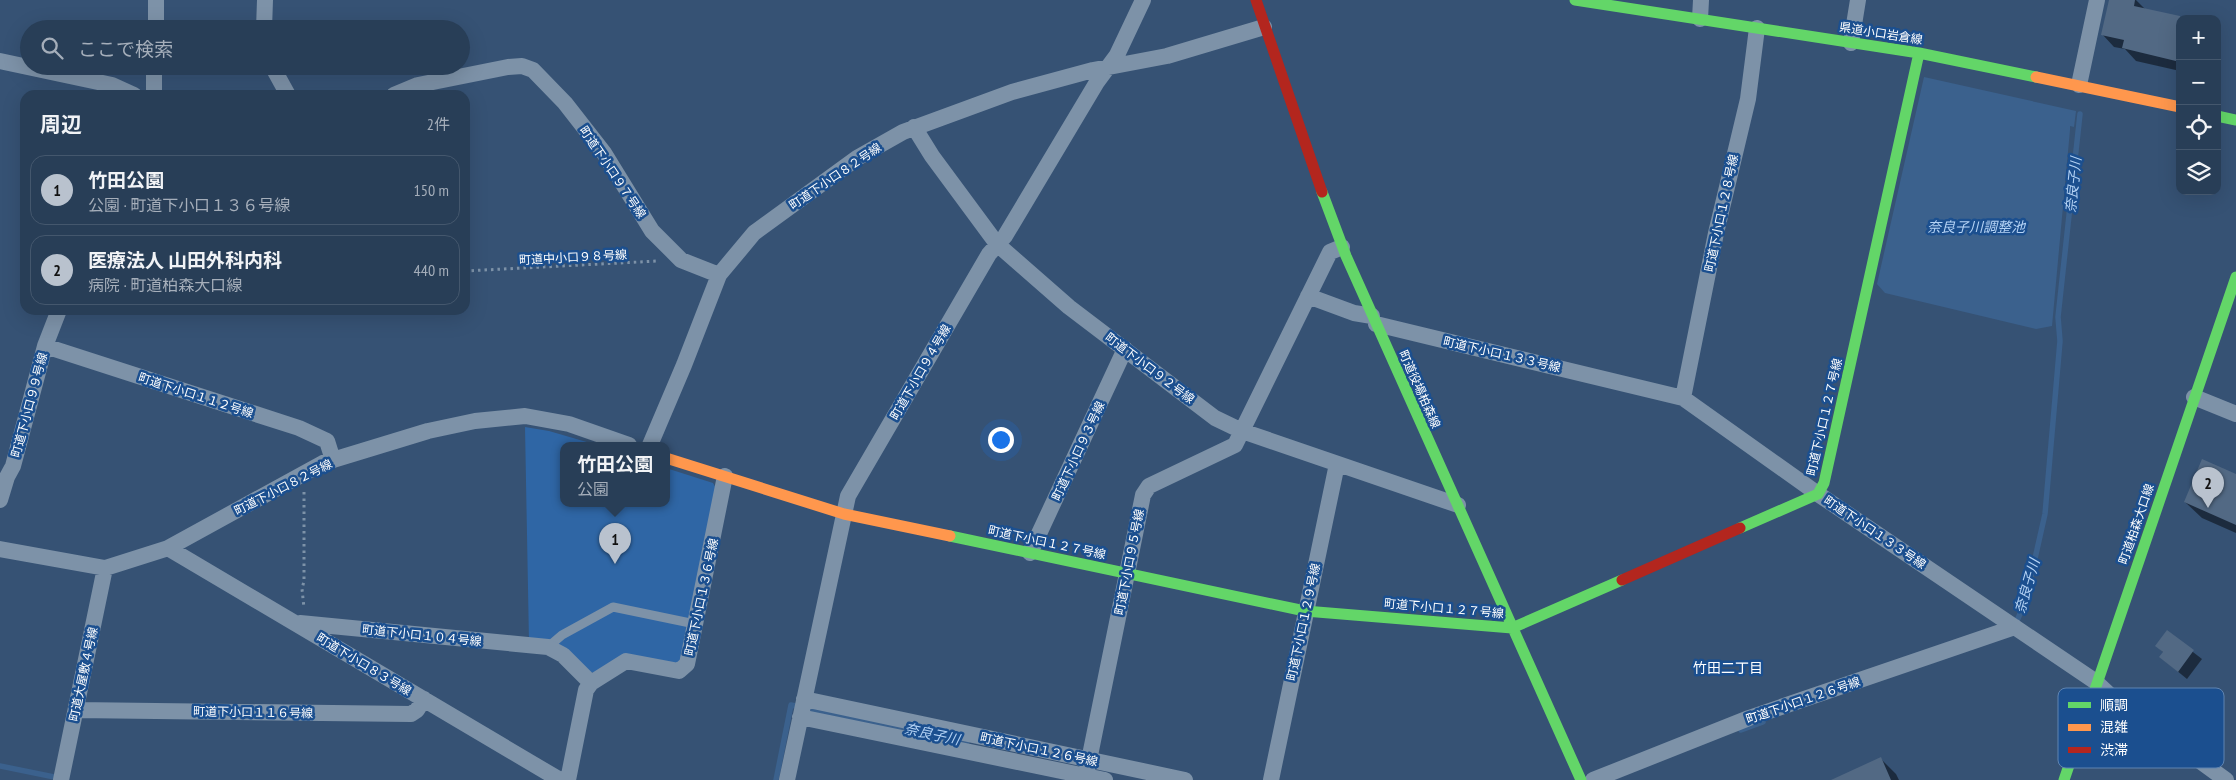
<!DOCTYPE html>
<html lang="ja">
<meta charset="utf-8">
<style>
:root{--surface:#283e57;--page:#344961;--text:#f1f3f6;--muted:#a5aeba;--line:#44576d;--accent:#b9c2ce}
body{margin:0;font-family:"PT Sans Narrow","Noto Sans JP",sans-serif;background:var(--page);color:var(--text)}
.controls{position:absolute;right:15px;top:15px;display:grid;overflow:hidden;border-radius:10px;box-shadow:0 5px 20px #0002}
.controls button{width:45px;height:45px;display:grid;place-items:center;padding:0;border:0;border-bottom:1px solid var(--line);background:var(--surface);color:var(--text);font:25px sans-serif}
.you{position:absolute;left:1000px;top:439px;width:18px;height:18px;margin:-12px;border:4px solid #fff;border-radius:50%;background:#1a73e8;box-shadow:0 0 0 8px #1a73e833}
.badge{display:grid;place-items:center;width:32px;height:32px;border-radius:50%;background:var(--accent);color:#111;font-size:16px;font-weight:700}
.pin{position:absolute;translate:-50% -41px;filter:drop-shadow(0 1px 2px #0008)}
.pin::after{content:'';position:absolute;top:26px;width:18px;height:15px;background:inherit;clip-path:polygon(0 0,100% 0,50% 100%)}
.popup{position:absolute;left:560px;top:442px;width:110px;height:65px;box-sizing:border-box;display:grid;place-content:center;border-radius:10px;background:var(--surface);filter:drop-shadow(0 1px 4px #0005);font-size:16px;white-space:nowrap;color:var(--muted)}
.popup b{font-size:19px;color:var(--text)}
.popup::after{content:'';position:absolute;left:50%;top:100%;margin-left:-10px;border:10px solid transparent;border-top-color:var(--surface)}
.list{margin:0;padding:0;list-style:none}
h2{display:flex;justify-content:space-between;align-items:center;height:65px;margin:0;padding:0 20px;font-size:21px}
h2 small{font-size:16px;font-weight:400;color:var(--muted)}
.list li{display:grid;grid-template-columns:32px 1fr auto;gap:15px;align-items:center;box-sizing:border-box;height:70px;margin:0 10px 10px;padding:0 10px;border:1px solid var(--line);border-radius:15px}
.list b{display:block;font-size:19px;white-space:nowrap}
.list p{margin:0;font-size:16px;white-space:nowrap;color:var(--muted)}
.list em{font-size:16px;font-style:normal;color:var(--muted)}
.icon{flex:none;width:28px;height:28px;fill:none;stroke:currentColor;stroke-width:2;stroke-linecap:round;stroke-linejoin:round}
.map{position:relative;flex:none;width:2236px;height:780px;overflow:hidden}
.search{position:absolute;background:var(--surface);box-shadow:0 5px 20px #0002;left:20px;top:20px;width:450px;height:55px;display:flex;align-items:center;gap:12px;box-sizing:border-box;padding:0 18px;border-radius:28px;color:var(--muted);font-size:19px}
.panel{position:absolute;background:var(--surface);box-shadow:0 5px 20px #0002;left:20px;top:90px;width:450px;height:225px;border-radius:15px}
.map>svg:first-child{display:block}
</style>
<div class="map">
<svg width="2236" height="780" viewBox="0 0 2236 780">
<rect width="100%" height="100%" fill="#365274"/>
<path fill="#2f66a5" d="M525 427 549 431 597 445H564V503H666V468L713 483 717 490 681 661 673 665 625 656 598 673 585 672 529 642Z"/>
<path fill="#3b618d" d="M1924 77 2076 111 2074 127 2070 126V130L2052 326 2036 329 1885 293 1877 284Z"/>
<path fill="#0007" d="M2110 0H2136L2146 10 2185 19H2180V71L2136 61 2125 49 2114 47 2102 34Z
M2236 475V533L2202 518 2185 502Z
M2167 632 2202 659 2187 679 2160 657 2164 653 2157 646Z
M2112 730 2134 749 2121 767 2108 755Z
M1881 759 1896 774 1899 780H1834Z"/>
<g fill="none" stroke-linecap="round" stroke-linejoin="round">
<path stroke="#3b618d" stroke-width="5.5" d="M2015 625 2025 603 2045 514 2060 341 2058 317 2080 114
M1741 730 1763 722
M0 766 59 778
M776 780 791 705 967 742"/>
</g>
<path fill="#526984" d="M2109 0H2135L2134 6 2180 16V62L2122 48 2124 40 2101 35Z
M2202 459 2236 474V525L2184 502Z
M2167 630 2194 650 2178 672 2159 657 2163 652 2155 646Z
M2112 729 2127 740 2112 760 2098 747Z
M1881 757 1891 780H1831Z"/>
<g fill="none" stroke-linecap="round" stroke-linejoin="round">
<path stroke="#7d92a8" stroke-width="3" stroke-dasharray="2.5 4" stroke-linecap="butt" d="M465 271 658 261
M304 492V581L302 589 304 608"/>
<path stroke="#7d92a8" stroke-width="9" d="M548 647 562 635 613 607 695 624"/>
<path stroke="#7d92a8" stroke-width="16" d="M1700 19 1701 0
M156 29V0
M264 29 265 0
M1851 43 1858 0
M0 61 112 85 134 95
M272 66 288 95
M2079 85 2097 0
M154 95V66
M394 95 418 85 508 67 522 66 533 70 565 103 604 153 652 231 681 260 719 275
M914 127 932 156 997 244 1069 307 1215 418 1242 431 1458 505
M1308 296 1354 313 1372 316
M1376 324 1683 398 1818 494 2096 682 2112 697 2226 780
M45 346 299 428 327 441 333 460
M2194 397 2236 414
M1683 398 1716 233 1748 99 1757 28
M650 445 684 365 719 275 754 233 857 158 903 132 1012 92 1093 70 1167 56 1264 27
M0 500 7 477 13 466 45 346 59 310
M168 548 560 780
M0 549 105 568 168 548 323 463 428 431 475 421 525 416 569 424 629 445
M1030 553 1125 349
M300 623 548 647 563 655 591 683
M804 699 1185 780
M76 710 411 714 417 710 424 699
M800 717 1105 780
M61 780 105 568
M568 780 586 690 591 683 626 661 679 671 687 664 725 476
M787 780 848 496 989 254 1005 236 1097 82 1117 55 1143 0
M1085 780 1143 495 1149 486 1235 445 1330 252 1342 247
M1271 780 1337 464
M1593 780 1749 718 2015 627"/>
<path stroke="#63d668" stroke-width="11" d="M1575 0 1919 53 2036 77
M2217 116 2236 120
M1322 192 1346 256 1581 780
M1740 528 1818 494 1824 483 1919 53
M950 536 1305 611 1512 628 1622 580
M2064 780 2236 277"/>
<path stroke="#ff974d" stroke-width="11" d="M2036 77 2180 107
M666 458 844 514 950 536"/>
<path stroke="#b3261e" stroke-width="11" d="M1256 0 1322 192
M1622 580 1740 528"/>
</g>
<g text-anchor="middle" dominant-baseline="central" stroke-width="5" stroke-linejoin="round" paint-order="stroke">
<g font-size="12" fill="#fff" stroke="#1b4f8f">
<text transform="translate(1881 33) rotate(9)">県道小口岩倉線</text>
<text transform="translate(613 172) rotate(56)">町道下小口９７号線</text>
<text transform="translate(835 176) rotate(-34)">町道下小口８２号線</text>
<text transform="translate(1721 213) rotate(-78)">町道下小口１２８号線</text>
<text transform="translate(573 257) rotate(-3)">町道中小口９８号線</text>
<text transform="translate(1502 354) rotate(13)">町道下小口１３３号線</text>
<text transform="translate(1150 368) rotate(37)">町道下小口９２号線</text>
<text transform="translate(920 372) rotate(-60)">町道下小口９４号線</text>
<text transform="translate(1420 389) rotate(66)">町道役場柏森線</text>
<text transform="translate(196 395) rotate(18)">町道下小口１１２号線</text>
<text transform="translate(29 405) rotate(-75)">町道下小口９９号線</text>
<text transform="translate(1824 417) rotate(-77)">町道下小口１２７号線</text>
<text transform="translate(1078 451) rotate(-65)">町道下小口９３号線</text>
<text transform="translate(283 487) rotate(-27)">町道下小口８２号線</text>
<text transform="translate(2136 524) rotate(-71)">町道柏森大口線</text>
<text transform="translate(1875 532) rotate(34)">町道下小口１３３号線</text>
<text transform="translate(1047 542) rotate(12)">町道下小口１２７号線</text>
<text transform="translate(1129 562) rotate(-79)">町道下小口９５号線</text>
<text transform="translate(701 597) rotate(-78)">町道下小口１３６号線</text>
<text transform="translate(1444 608) rotate(5)">町道下小口１２７号線</text>
<text transform="translate(1303 622) rotate(-78)">町道下小口１２９号線</text>
<text transform="translate(422 635) rotate(6)">町道下小口１０４号線</text>
<text transform="translate(364 664) rotate(31)">町道下小口８３号線</text>
<text transform="translate(83 674) rotate(-78)">町道大屋敷４号線</text>
<text transform="translate(1803 700) rotate(-19)">町道下小口１２６号線</text>
<text transform="translate(253 712) rotate(1)">町道下小口１１６号線</text>
<text transform="translate(1039 749) rotate(12)">町道下小口１２６号線</text>
</g>
<g font-size="14" font-style="italic" fill="#b5d3f5" stroke="#1b4f8f">
<text transform="translate(2073 185) rotate(-84)">奈良子川</text>
<text x="1976" y="227">奈良子川調整池</text>
<text transform="translate(2027 586) rotate(-74)">奈良子川</text>
<text transform="translate(932 734) rotate(12)">奈良子川</text>
</g>
<g font-size="14" fill="#fff" stroke="#1b4f8f">
<text x="1728" y="668">竹田二丁目</text>
</g>
</g>
<rect x="2058" y="688" width="166" height="80" rx="8" fill="#1b4f8f" stroke="#5f84b1" stroke-width="1"/>
<rect x="2068" y="702" width="23" height="6" fill="#63d668"/>
<rect x="2068" y="724" width="23" height="7" fill="#ff974d"/>
<rect x="2068" y="747" width="23" height="6" fill="#b3261e"/>
<g font-size="14" fill="#fff">
<text x="2100" y="710">順調</text>
<text x="2100" y="732">混雑</text>
<text x="2100" y="755">渋滞</text>
</g>
</svg>
<div class="controls">
<button>+</button>
<button>−</button>
<button><svg class="icon" aria-label="locate" viewBox="0 0 24 24"><circle cx="12" cy="12" r="6"/><path d="M12 2v4M12 18v4M2 12h4M18 12h4"/></svg></button>
<button><svg class="icon" aria-label="layers" viewBox="0 0 24 24"><path d="M12 4l9 5-9 5-9-5zM3 14l9 5 9-5"/></svg></button>
</div>
<div class="you"></div>
<div class="pin badge" style="left:615px;top:564px">1</div>
<div class="popup"><b>竹田公園</b>公園</div>
<div class="pin badge" style="left:2208px;top:508px">2</div>
<div class="search"><svg class="icon" aria-label="search" viewBox="0 0 24 24"><circle cx="10" cy="10" r="6"/><path d="M15 15l6 6"/></svg>ここで検索</div>
<section class="panel">
<h2>周辺<small>2件</small></h2>
<ul class="list">
<li><span class="badge">1</span><div><b>竹田公園</b><p>公園 · 町道下小口１３６号線</p></div><em>150 m</em></li>
<li><span class="badge">2</span><div><b>医療法人 山田外科内科</b><p>病院 · 町道柏森大口線</p></div><em>440 m</em></li>
</ul>
</section>
</div>
